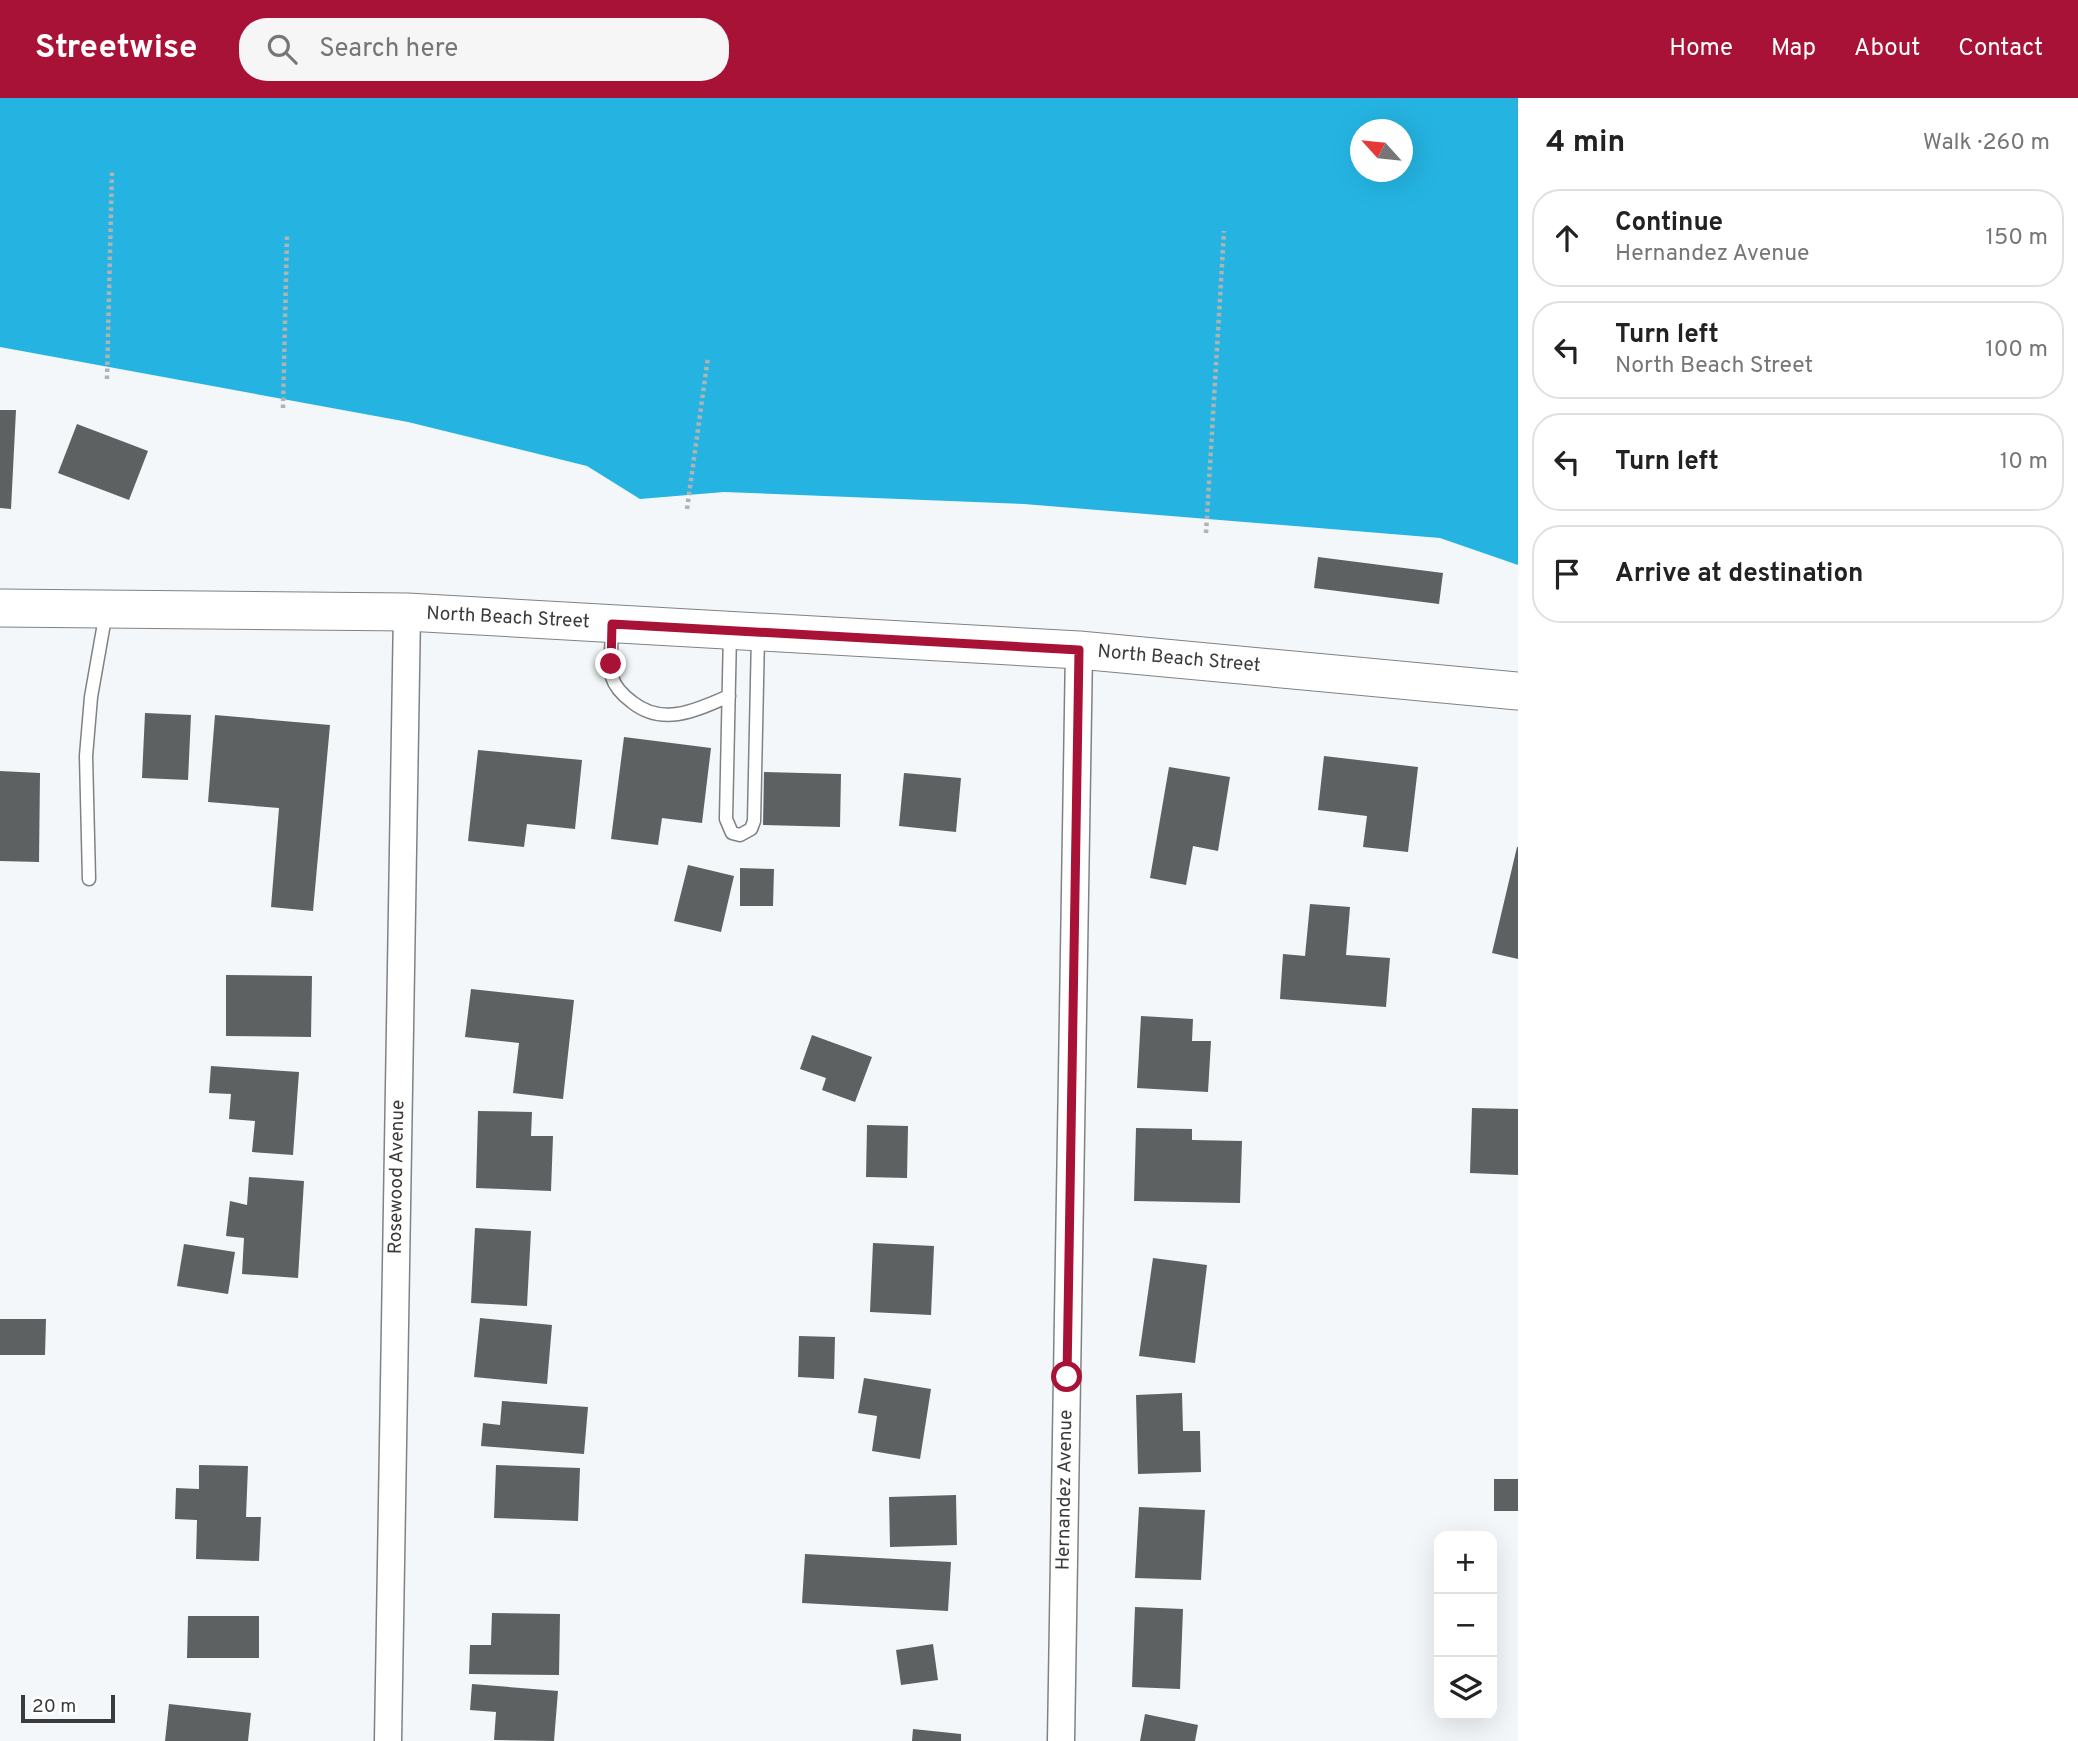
<!DOCTYPE html>
<meta charset="utf-8">
<style>
:root{--surface:#fff;--page:#f6f6f6;--text:#222;--muted:#767676;--line:#e0e0e0;--accent:#a91237}
body{margin:0;font-family:Overpass,sans-serif;background:var(--page);color:var(--text)}
.controls{position:absolute;right:21px;bottom:21px;display:grid;overflow:hidden;border-radius:14px;box-shadow:0 7px 28px #0002}
.controls button{width:63px;height:63px;display:grid;place-items:center;padding:0;border:0;border-bottom:2px solid var(--line);background:var(--surface);color:var(--text);font:35px sans-serif}
.compass{position:absolute;left:1350px;top:21px;width:63px;height:63px;border-radius:50%;background:var(--surface);box-shadow:0 7px 28px #0002;rotate:297deg}
.scale{position:absolute;left:21px;bottom:18px;width:94px;box-sizing:border-box;padding-left:7px;border:4px solid #3a3b3c;border-top:0;font-size:19px;line-height:24px;white-space:nowrap;color:#3a3b3c;-webkit-text-stroke:5px #fff;paint-order:stroke}
.stop{position:absolute;width:21px;height:21px;margin:-16px;border:5px solid #a91237;border-radius:50%;background:#fff}
.stop.end{background:#a91237;border-color:#fff;box-shadow:0 2px 7px #0008}
.list{margin:0;padding:0;list-style:none}
h2{display:flex;justify-content:space-between;align-items:center;height:91px;margin:0;padding:0 28px;font-size:30px}
h2 small{font-size:23px;font-weight:400;color:var(--muted)}
.list li{display:grid;grid-template-columns:46px 1fr auto;gap:21px;align-items:center;box-sizing:border-box;height:98px;margin:0 14px 14px;padding:0 14px;border:2px solid var(--line);border-radius:28px}
.list b{display:block;font-size:26px;white-space:nowrap}
.list p{margin:0;font-size:23px;white-space:nowrap;color:var(--muted)}
.list em{font-size:23px;font-style:normal;color:var(--muted)}
.icon{flex:none;width:38px;height:38px;fill:none;stroke:currentColor;stroke-width:2;stroke-linecap:round;stroke-linejoin:round}
.map{position:relative;flex:none;width:1518px;height:1643px;overflow:hidden}
header{display:flex;align-items:center;gap:42px;box-sizing:border-box;height:98px;padding:0 35px;background:var(--accent);color:#fff}
header strong{font-size:33px}
nav{display:flex;gap:38px;margin-inline-start:auto;font-size:24px}
.search{width:490px;height:63px;background:var(--page);display:flex;align-items:center;gap:18px;box-sizing:border-box;padding:0 24px;border-radius:28px;color:var(--muted);font-size:26px}
main{display:flex}
aside{flex:1;background:var(--surface)}
.map>svg:first-child{display:block}
</style>
<header>
<strong>Streetwise</strong>
<div class="search"><svg class="icon" aria-label="search" viewBox="0 0 24 24"><circle cx="10" cy="10" r="6"/><path d="M15 15l6 6"/></svg>Search here</div>
<nav><a>Home</a><a>Map</a><a>About</a><a>Contact</a></nav>
</header>
<main>
<div class="map">
<svg width="1518" height="1643" viewBox="0 0 1518 1643">
<rect width="100%" height="100%" fill="#f3f7f9"/>
<path fill="#25b4e2" fill-rule="evenodd" d="M0 0H1518V467L1440 440 1024 406 724 394 640 401 587 368 408 324 0 249ZM1360 32H1402V74H1360Z"/>
<path fill="#5e6162" d="M0 312H16L11 411 0 410Z
M77 326 148 353 129 402 58 375Z
M1318 459 1443 475 1439 506 1314 490Z
M145 615 191 617 188 682 142 680Z
M215 617 330 627 313 813 271 809 279 710 208 704Z
M624 639 711 650 702 725 662 720 658 747 611 741Z
M478 652 582 662 575 731 527 726 524 749 468 743Z
M1324 658 1418 669 1408 754 1363 749 1367 718 1318 712Z
M1169 669 1230 679 1218 753 1193 748 1186 787 1150 780Z
M0 673 40 675 39 764 0 763Z
M764 674 841 676 840 729 763 727Z
M904 675 961 680 956 734 899 728Z
M1517 749H1518V861L1492 855Z
M688 767 734 778 721 834 674 823Z
M740 770 774 771 773 808H740Z
M1310 806 1350 809 1346 857 1390 860 1386 909 1280 901 1283 856 1305 858Z
M226 877 312 878 311 939 226 938Z
M471 891 574 902 563 1001 513 995 519 945 465 939Z
M1141 918 1193 921 1192 943H1211L1208 994 1137 990Z
M812 937 872 959 855 1004 822 992 826 980 800 971Z
M211 968 299 974 293 1057 252 1054 255 1023 229 1021 231 996 209 995Z
M1472 1010 1518 1011V1077L1470 1075Z
M478 1013 532 1014 531 1038H553L551 1093 476 1090Z
M867 1027 908 1028 907 1080 866 1079Z
M1136 1030 1192 1031V1042L1242 1043 1240 1105 1134 1103Z
M249 1079 304 1083 298 1180 242 1176 244 1140 226 1138 230 1103 247 1107Z
M475 1130 531 1133 527 1208 471 1205Z
M873 1145 934 1148 931 1217 870 1214Z
M184 1146 235 1154 228 1196 177 1188Z
M1153 1160 1207 1167 1195 1265 1139 1258Z
M480 1220 552 1227 547 1286 474 1279Z
M0 1221H46L45 1257H0Z
M799 1238 835 1239 834 1281 798 1279Z
M864 1280 931 1291 920 1361 872 1353 877 1318 858 1315Z
M1182 1295 1183 1333H1200L1201 1374 1138 1376 1136 1297Z
M502 1303 588 1309 584 1356 481 1348 483 1325 500 1327Z
M199 1367 248 1368 246 1419H261L259 1463 196 1461 197 1422 175 1421 176 1390 199 1391Z
M496 1367 580 1370 578 1423 494 1420Z
M1494 1381H1518V1413H1494Z
M956 1397 957 1447 890 1449 889 1399Z
M1139 1409 1205 1412 1201 1482 1135 1480Z
M805 1456 951 1464 948 1513 802 1505Z
M1135 1509 1183 1511 1180 1591 1132 1589Z
M492 1515 560 1516 559 1577 469 1576 470 1547H491Z
M188 1518H259V1560H187Z
M933 1546 938 1582 901 1587 896 1552Z
M472 1586 558 1593 554 1643 494 1642 496 1614 470 1612Z
M169 1606 251 1615 248 1643H165Z
M1145 1616 1198 1627 1195 1643H1140Z
M913 1631 961 1636V1643H912Z"/>
<g fill="none" stroke-linecap="round" stroke-linejoin="round">
<g stroke="#7f8284" stroke-width="15">
<path id="lane" d="M612 530C612 546 609 564 612 579 615 590 624 598 632 604 663 629 697 612 729 598
M730 535 726 721 732 735 740 737 751 731 754 723 758 538
M89 781 86 658 91 599 106 514"/>
</g>
<g stroke="#7f8284" stroke-width="29">
<path id="street" d="M388 1643 407 514
M1061 1643 1079 552"/>
</g>
<g stroke="#7f8284" stroke-width="39">
<path id="secondary" d="M0 510 407 514 1079 552 1518 593"/>
</g>
<path stroke="#b0b3b4" stroke-width="4.5" stroke-dasharray="3.5 3.5" stroke-linecap="butt" d="M107 281 112 72
M283 310 287 138
M687 411 708 259
M1206 435 1224 133"/>
<use href="#lane" stroke="#fff" stroke-width="12"/>
<use href="#street" stroke="#fff" stroke-width="26"/>
<use href="#secondary" stroke="#fff" stroke-width="37"/>
</g>
<g fill="none" stroke-linecap="round" stroke-linejoin="round">
<path stroke="#a91237" stroke-width="9" d="M611 566 612 526 1079 552 1067 1279"/>
</g>
<g text-anchor="middle" dominant-baseline="central" stroke-width="7" stroke-linejoin="round" paint-order="stroke">
<g font-size="19" fill="#3a3b3c" stroke="#fff">
<text transform="translate(508 520) rotate(3)">North Beach Street</text>
<text transform="translate(1179 561) rotate(5)">North Beach Street</text>
<text transform="translate(397 1079) rotate(-89)">Rosewood Avenue</text>
<text transform="translate(1065 1392) rotate(-89)">Hernandez Avenue</text>
</g>
</g>
</svg>
<div class="controls">
<button>+</button>
<button>−</button>
<button><svg class="icon" aria-label="layers" viewBox="0 0 24 24"><path d="M12 4l9 5-9 5-9-5zM3 14l9 5 9-5"/></svg></button>
</div>
<svg class="compass" viewBox="-18 -18 36 36"><path d="M0-13l5 13h-10z" fill="#e53935"/><path d="M0 13l5-13h-10z" fill="#767676"/></svg>
<div class="scale">20 m</div>
<div class="stop" style="left:1067px;top:1279px"></div>
<div class="stop end" style="left:611px;top:566px"></div>
</div>
<aside>
<h2>4 min<small>Walk · 260 m</small></h2>
<ul class="list">
<li><svg class="icon" aria-label="ahead" viewBox="0 0 24 24"><path d="M12 20V5M6 11l6-6 6 6"/></svg><div><b>Continue</b><p>Hernandez Avenue</p></div><em>150 m</em></li>
<li><svg class="icon" aria-label="left" viewBox="0 0 24 24"><path d="M17 20v-9H6M10 6l-5 5 5 5"/></svg><div><b>Turn left</b><p>North Beach Street</p></div><em>100 m</em></li>
<li><svg class="icon" aria-label="left" viewBox="0 0 24 24"><path d="M17 20v-9H6M10 6l-5 5 5 5"/></svg><div><b>Turn left</b></div><em>10 m</em></li>
<li><svg class="icon" aria-label="arrive" viewBox="0 0 24 24"><path d="M6 21V4h12l-3 4 3 4H6"/></svg><div><b>Arrive at destination</b></div></li>
</ul>
</aside>
</main>
